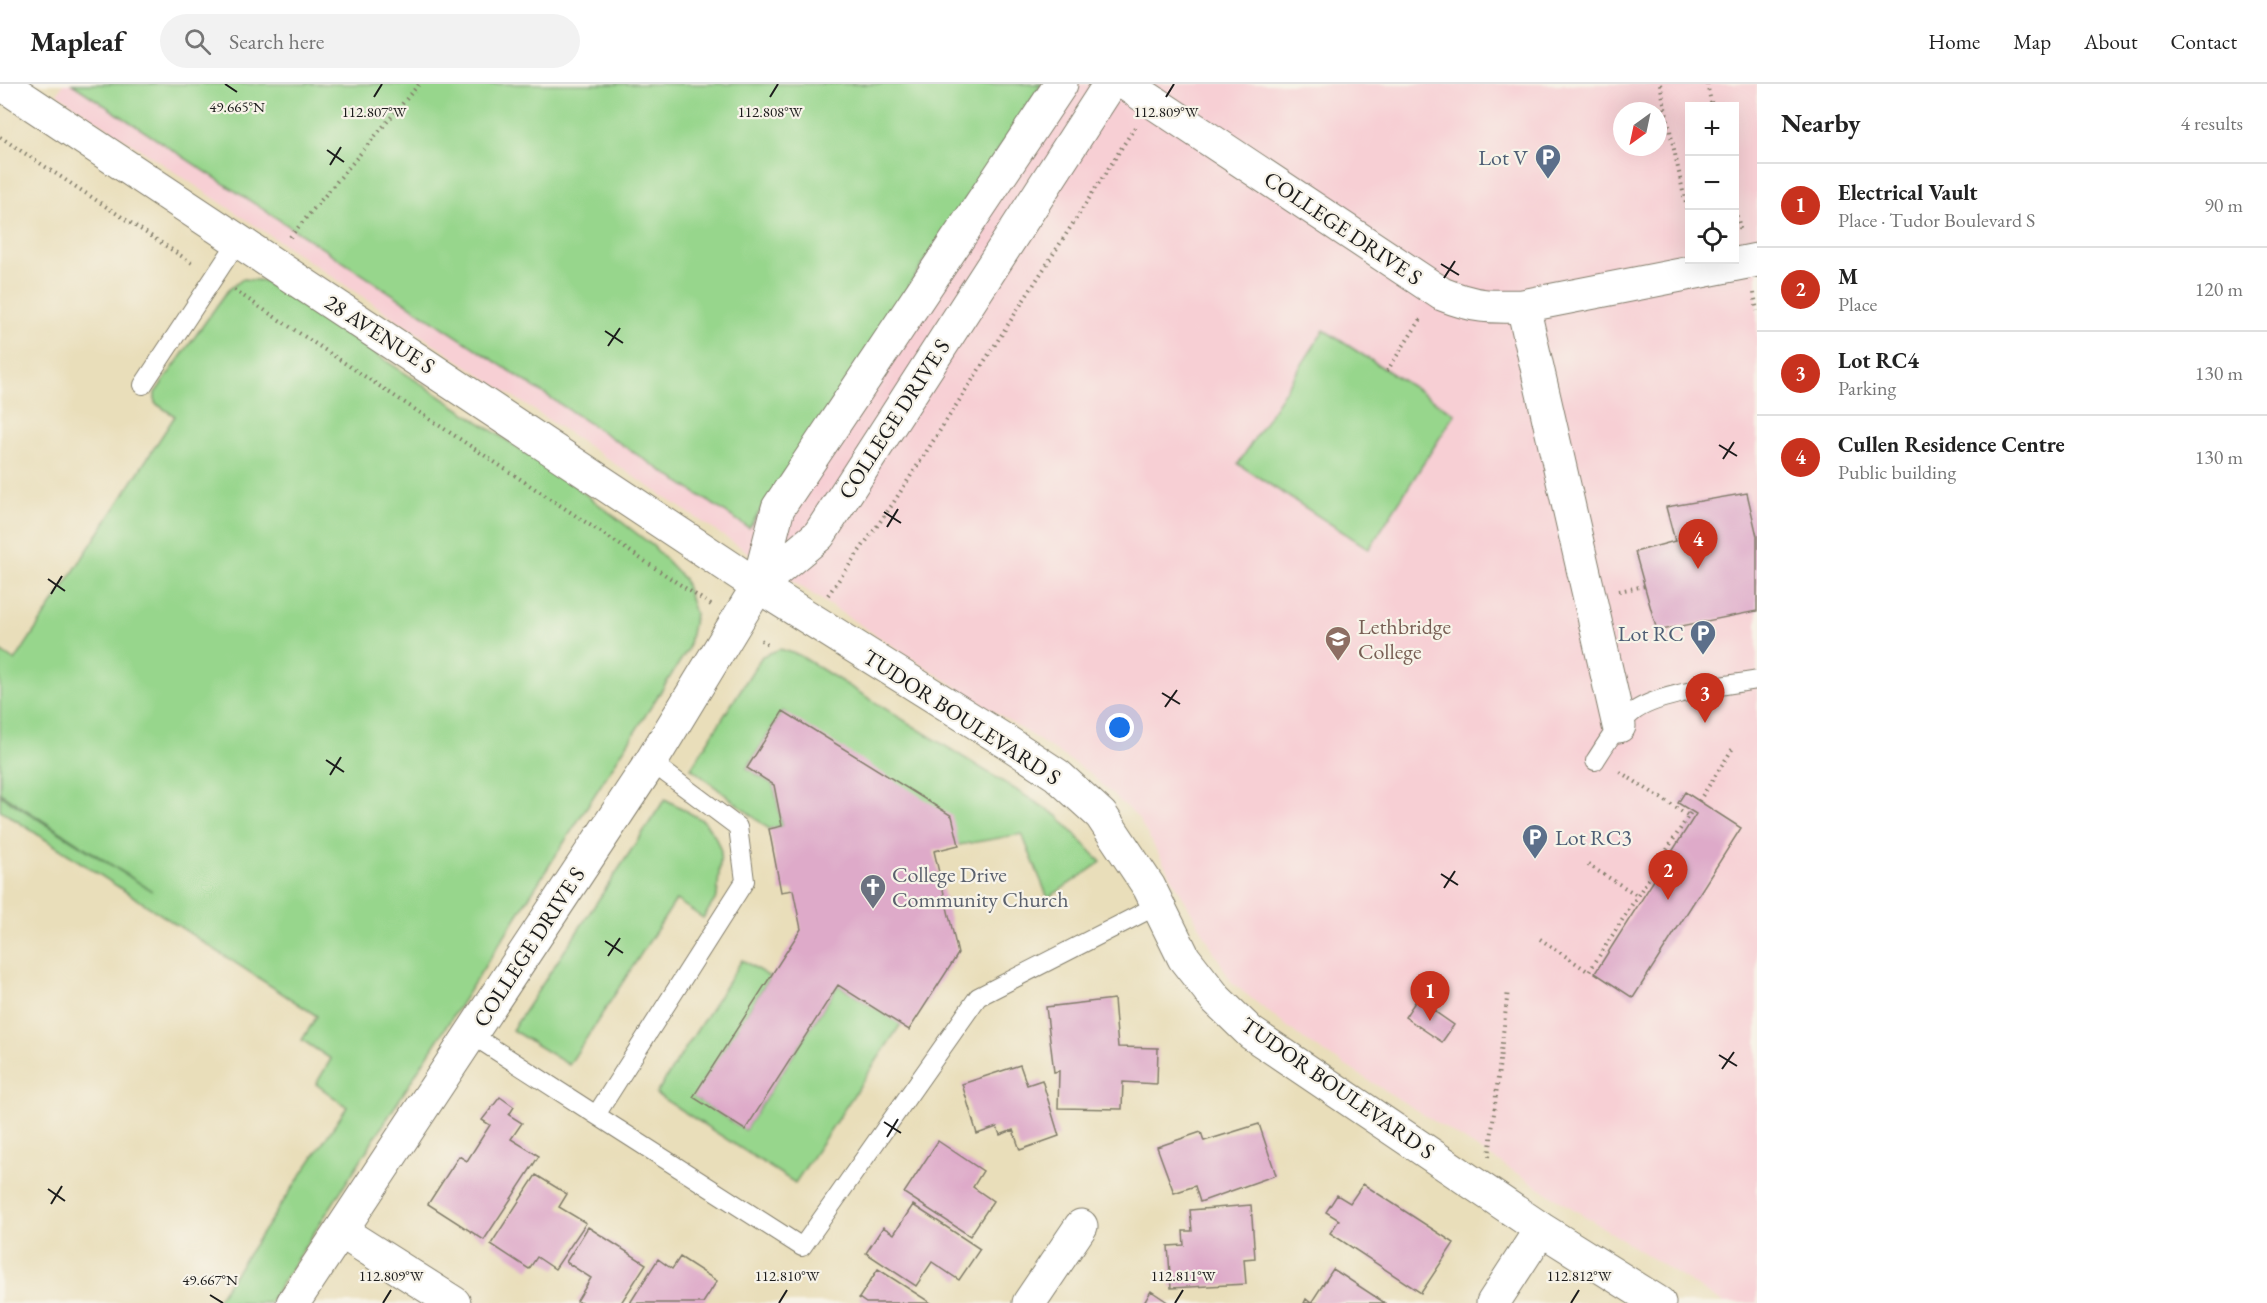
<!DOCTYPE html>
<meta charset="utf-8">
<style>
:root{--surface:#fff;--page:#f2f2f2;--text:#222;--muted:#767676;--line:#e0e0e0;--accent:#c8321e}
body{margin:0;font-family:"EB Garamond",serif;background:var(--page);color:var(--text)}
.controls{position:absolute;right:18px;top:18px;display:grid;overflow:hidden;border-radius:0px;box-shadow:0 6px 24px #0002}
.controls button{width:54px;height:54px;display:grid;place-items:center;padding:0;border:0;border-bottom:2px solid var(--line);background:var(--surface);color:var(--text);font:30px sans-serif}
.compass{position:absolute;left:1613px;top:18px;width:54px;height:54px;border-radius:50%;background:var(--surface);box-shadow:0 6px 24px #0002;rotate:213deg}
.you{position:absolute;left:1120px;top:644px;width:21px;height:21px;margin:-15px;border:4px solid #fff;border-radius:50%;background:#1a73e8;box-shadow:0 0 0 9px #1a73e833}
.badge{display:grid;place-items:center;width:39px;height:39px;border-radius:50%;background:var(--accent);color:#fff;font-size:20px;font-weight:700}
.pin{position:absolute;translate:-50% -50px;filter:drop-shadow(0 2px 3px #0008)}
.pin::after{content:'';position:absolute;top:32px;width:21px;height:18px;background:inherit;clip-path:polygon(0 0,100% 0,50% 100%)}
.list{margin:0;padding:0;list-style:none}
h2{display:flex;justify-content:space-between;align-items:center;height:78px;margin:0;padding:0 24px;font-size:26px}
h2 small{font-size:20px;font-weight:400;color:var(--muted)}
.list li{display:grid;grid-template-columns:39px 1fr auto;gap:18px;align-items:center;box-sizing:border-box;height:84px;padding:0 24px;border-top:2px solid var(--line)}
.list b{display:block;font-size:22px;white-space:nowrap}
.list p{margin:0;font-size:20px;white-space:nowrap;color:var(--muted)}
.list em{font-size:20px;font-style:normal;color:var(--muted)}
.icon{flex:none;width:33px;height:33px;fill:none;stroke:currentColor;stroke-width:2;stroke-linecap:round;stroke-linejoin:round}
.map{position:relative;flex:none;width:1757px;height:1219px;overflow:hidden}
header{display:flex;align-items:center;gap:36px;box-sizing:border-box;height:84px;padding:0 30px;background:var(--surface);border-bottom:2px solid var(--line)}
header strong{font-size:28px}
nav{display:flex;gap:33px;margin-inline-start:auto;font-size:21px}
.search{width:420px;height:54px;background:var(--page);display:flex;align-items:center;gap:15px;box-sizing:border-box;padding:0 21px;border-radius:33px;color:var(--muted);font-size:22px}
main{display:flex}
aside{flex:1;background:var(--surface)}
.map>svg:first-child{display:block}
</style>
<header>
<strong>Mapleaf</strong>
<div class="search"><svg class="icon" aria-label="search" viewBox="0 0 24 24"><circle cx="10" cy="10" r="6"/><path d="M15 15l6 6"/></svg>Search here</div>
<nav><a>Home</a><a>Map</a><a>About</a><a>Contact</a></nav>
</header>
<main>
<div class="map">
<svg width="1757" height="1219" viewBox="0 0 1757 1219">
<rect width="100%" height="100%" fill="#f7f3e8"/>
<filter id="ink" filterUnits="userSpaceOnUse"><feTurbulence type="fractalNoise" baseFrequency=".0167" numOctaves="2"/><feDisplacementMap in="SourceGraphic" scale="12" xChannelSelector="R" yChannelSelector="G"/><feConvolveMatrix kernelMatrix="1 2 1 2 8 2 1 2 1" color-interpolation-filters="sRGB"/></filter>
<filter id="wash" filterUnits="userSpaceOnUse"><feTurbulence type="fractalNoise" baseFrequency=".008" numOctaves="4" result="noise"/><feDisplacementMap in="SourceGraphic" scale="24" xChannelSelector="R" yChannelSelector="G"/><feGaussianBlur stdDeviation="1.35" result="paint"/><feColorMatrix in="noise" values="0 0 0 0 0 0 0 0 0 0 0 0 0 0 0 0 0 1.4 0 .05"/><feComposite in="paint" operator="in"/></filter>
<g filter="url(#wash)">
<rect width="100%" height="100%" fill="#e9deba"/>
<path fill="#f7cfd4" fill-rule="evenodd" d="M63 0H1757V1219H1723L1303 955 1232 899 1138 734 1088 688 749 469 57 10ZM1690 22H1734V176H1690ZM1622 27H1658V63H1622Z"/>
<path fill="#97d68c" stroke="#5a7954" stroke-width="1.5" d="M72 0H1042L749 444Z
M243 195 265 197 567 396 653 462 684 495 695 530 688 565 269 1219H215L347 1023 316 1000 331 975 302 956 317 932 0 726V711L152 807 0 709V567L15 577 175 332 155 319V309L228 206Z
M1324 246 1455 330 1369 465 1238 380Z
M780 565 799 571 1058 732 1101 778 1048 814 1022 750 959 761 783 627 747 684 774 701 782 742 769 745 691 684 762 572Z
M665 715 704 737 715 752 721 767 717 813 703 834 676 816 569 981 512 946Z
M742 876 770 893 694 1013 745 1046 838 901 901 940 795 1099 656 1010Z"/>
<g id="blocks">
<path fill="#deaac9" d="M1747 409 1757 452V527L1657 547 1635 468 1675 457 1666 423Z
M783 627 952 732 959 761 934 767 958 870 909 946 838 901 745 1046 693 1013 801 845 793 806 781 808 769 745 782 742 774 701 747 684Z
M1685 708 1741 744 1633 914 1595 889 1696 730 1678 719Z
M1114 915 1118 963 1158 964 1157 1000 1123 998 1122 1025 1058 1024 1059 987 1054 988 1046 923Z
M1417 915 1454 941 1442 958 1405 933Z
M1020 981 1027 1001 1042 996 1059 1052 1020 1066 1013 1046 1000 1051 997 1043 977 1050 962 1000Z
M500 1013 514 1023 509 1031 522 1039 511 1055 539 1072 484 1156 428 1120 459 1072 467 1077 490 1041 482 1036Z
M1259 1040 1276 1091 1200 1118 1195 1102 1174 1109 1157 1063 1201 1048 1204 1057Z
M938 1057 983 1087 973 1103 993 1117 970 1152 904 1109Z
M536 1091 567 1110 559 1123 586 1139 555 1185 537 1173 529 1185 491 1160Z
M1363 1100 1454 1159 1421 1209 1330 1149 1339 1136 1326 1128 1337 1111 1350 1119Z
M913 1121 980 1165 959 1196 932 1178 916 1202 866 1169 883 1143 894 1150Z
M1251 1121 1255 1174 1244 1175 1246 1200 1171 1204 1168 1162 1184 1161 1183 1147H1192L1190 1126Z
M588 1143 646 1180 621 1219H581L577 1217 591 1194 566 1178Z
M680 1173 717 1197 703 1219H630L658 1175 672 1185Z
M878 1185 931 1219H866L859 1214Z
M1333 1185 1385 1219H1304L1306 1215 1311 1219Z
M1151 1207 1169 1219H1144Z"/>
</g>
</g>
<g filter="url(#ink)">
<use href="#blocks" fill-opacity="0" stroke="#827d6b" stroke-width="1.5"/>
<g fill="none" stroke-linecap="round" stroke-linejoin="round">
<g stroke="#827d6b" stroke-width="20">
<path id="service" d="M143 301 238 157
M1595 677C1606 660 1617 641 1632 629 1655 609 1725 602 1757 596
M472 951 596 1031 745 797 738 743 651 678
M596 1031 802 1163 978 913 1158 821"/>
</g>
<g stroke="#827d6b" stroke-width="35">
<path id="minor" d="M1126 0 1442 210C1474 223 1489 223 1523 222L1757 176
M1523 222 1619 642
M758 502 1007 658 1057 691 1101 731 1149 803 1184 874 1216 915 1251 949 1541 1145 1659 1219
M342 1148 454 1219
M1029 1219 1081 1142
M1493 1219 1541 1145"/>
</g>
<g stroke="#827d6b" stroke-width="35">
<path id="tertiary" d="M2 0 758 502
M758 502 819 451 1110 0
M293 1219 651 678 758 502 778 424 1061 0"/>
</g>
<path stroke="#827d6b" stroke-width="4" stroke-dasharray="1.5 4.5" stroke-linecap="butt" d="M1660 0 1690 140
M1707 0 1712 22
M0 53 195 181
M1734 120 1741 148
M290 153 419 0
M234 206 711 521
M1754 209 1757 227
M1387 287 1421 235
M1619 507 1645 502
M828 511 892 421 1135 43
M761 556 770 563
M1620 688 1689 732
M1699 717 1733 664
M1588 781 1637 811
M1540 855 1589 888 1691 728
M1435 927 1446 910
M1489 1073 1508 906"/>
<use href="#service" stroke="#fff" stroke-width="18"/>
<use href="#minor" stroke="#fff" stroke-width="33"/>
<use href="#tertiary" stroke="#fff" stroke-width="33"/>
</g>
</g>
<path fill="none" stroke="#1c1c1c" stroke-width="2" d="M225 0 237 8M374 13 382 0M770 13 778 0M1166 13 1174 0M327 66 344 78M330 81 341 63M1441 180 1459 191M1444 194 1455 177M605 247 623 259M608 262 620 244M1719 361 1737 372M1723 375 1734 358M884 428 901 439M887 443 898 425M48 495 65 507M51 510 62 492M1162 609 1180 620M1165 623 1177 606M326 676 344 688M330 691 341 673M1441 790 1458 801M1444 804 1455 787M605 857 623 869M608 872 620 854M1719 971 1737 982M1722 985 1734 968M884 1038 901 1049M887 1053 898 1035M48 1105 65 1117M51 1120 62 1102M210 1211 223 1219M383 1219 391 1206M779 1219 787 1206M1175 1219 1183 1206M1571 1219 1579 1206"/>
<defs>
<g id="parking-pin" transform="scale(1.35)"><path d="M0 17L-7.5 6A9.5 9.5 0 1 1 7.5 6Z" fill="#5c6f8a" stroke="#f7f3e8"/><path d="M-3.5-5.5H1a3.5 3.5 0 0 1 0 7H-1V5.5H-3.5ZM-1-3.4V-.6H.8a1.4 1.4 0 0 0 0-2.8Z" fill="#fff"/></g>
<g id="university-pin" transform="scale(1.35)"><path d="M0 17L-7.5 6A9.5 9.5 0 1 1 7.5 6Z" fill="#8d6e63" stroke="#f7f3e8"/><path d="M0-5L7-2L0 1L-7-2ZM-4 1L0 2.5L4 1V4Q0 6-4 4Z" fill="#fff"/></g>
<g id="church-pin" transform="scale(1.35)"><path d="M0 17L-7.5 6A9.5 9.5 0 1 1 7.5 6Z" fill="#6b7280" stroke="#f7f3e8"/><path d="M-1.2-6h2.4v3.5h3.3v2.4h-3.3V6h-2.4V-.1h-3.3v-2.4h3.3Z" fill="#fff"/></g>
</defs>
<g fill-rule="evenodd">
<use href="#parking-pin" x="1548" y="73"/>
<use href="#parking-pin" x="1703" y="549"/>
<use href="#university-pin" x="1338" y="555"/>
<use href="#parking-pin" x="1535" y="753"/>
<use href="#church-pin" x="873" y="803"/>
</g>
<g text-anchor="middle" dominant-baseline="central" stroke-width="4.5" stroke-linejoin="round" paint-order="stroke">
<g font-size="22" fill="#4e5e75" stroke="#f7f3e8" text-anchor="end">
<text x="1528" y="73">Lot V</text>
<text x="1684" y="549">Lot RC</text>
<text x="1555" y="753" text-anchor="start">Lot RC3</text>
</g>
<g font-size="22" fill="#1c1c1c" stroke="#f7f3e8">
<text transform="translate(1343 144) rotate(34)">COLLEGE DRIVE S</text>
<text transform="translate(380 250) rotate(33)">28 AVENUE S</text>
<text transform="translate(894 335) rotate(-57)">COLLEGE DRIVE S</text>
<text transform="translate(962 633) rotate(33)">TUDOR BOULEVARD S</text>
<text transform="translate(529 863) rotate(-57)">COLLEGE DRIVE S</text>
<text transform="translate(1338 1004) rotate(35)">TUDOR BOULEVARD S</text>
</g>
<g font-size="22" fill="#785e54" stroke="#f7f3e8" text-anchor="start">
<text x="1358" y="542">Lethbridge<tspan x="1358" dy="25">College</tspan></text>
</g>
<g font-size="22" fill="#5b616d" stroke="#f7f3e8" text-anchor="start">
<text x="892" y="790">College Drive<tspan x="892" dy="25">Community Church</tspan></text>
</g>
</g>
<g font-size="15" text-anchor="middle" fill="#1c1c1c" stroke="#f7f3e8" stroke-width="4.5" stroke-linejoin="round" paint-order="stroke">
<text x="237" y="28">49.665°N</text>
<text x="374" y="33">112.807°W</text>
<text x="770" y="33">112.808°W</text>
<text x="1166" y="33">112.809°W</text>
<text x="391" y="1197">112.809°W</text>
<text x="787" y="1197">112.810°W</text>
<text x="1183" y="1197">112.811°W</text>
<text x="1579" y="1197">112.812°W</text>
<text x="210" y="1201">49.667°N</text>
</g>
</svg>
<div class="controls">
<button>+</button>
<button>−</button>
<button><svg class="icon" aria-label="locate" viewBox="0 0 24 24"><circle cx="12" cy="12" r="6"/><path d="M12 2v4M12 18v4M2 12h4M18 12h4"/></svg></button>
</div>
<svg class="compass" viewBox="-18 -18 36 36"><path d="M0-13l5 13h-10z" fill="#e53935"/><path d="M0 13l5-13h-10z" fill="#767676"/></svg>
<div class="you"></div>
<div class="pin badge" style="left:1430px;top:937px">1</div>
<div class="pin badge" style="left:1668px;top:816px">2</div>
<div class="pin badge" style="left:1705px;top:639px">3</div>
<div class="pin badge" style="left:1698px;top:485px">4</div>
</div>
<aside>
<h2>Nearby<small>4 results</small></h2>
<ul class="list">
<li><span class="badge">1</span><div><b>Electrical Vault</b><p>Place · Tudor Boulevard S</p></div><em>90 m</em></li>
<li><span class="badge">2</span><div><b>M</b><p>Place</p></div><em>120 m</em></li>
<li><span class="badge">3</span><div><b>Lot RC4</b><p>Parking</p></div><em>130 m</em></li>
<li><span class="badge">4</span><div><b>Cullen Residence Centre</b><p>Public building</p></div><em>130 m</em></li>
</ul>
</aside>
</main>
